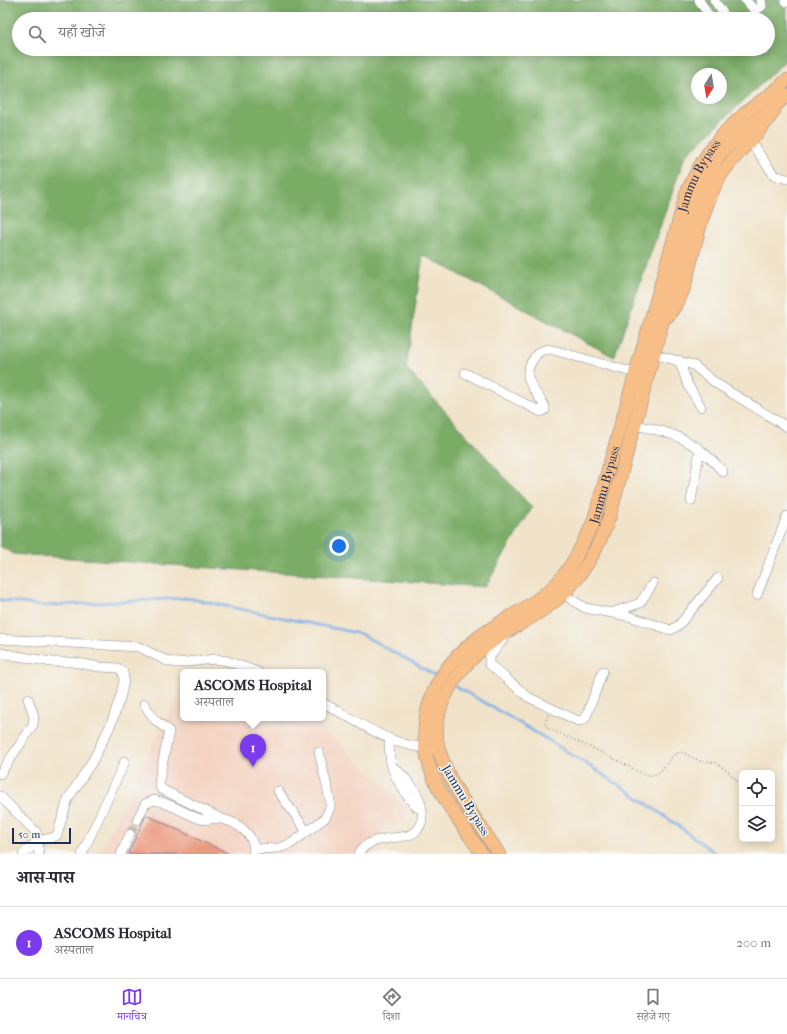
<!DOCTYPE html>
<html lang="hi">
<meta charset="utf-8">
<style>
:root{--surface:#fff;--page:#f7f7f7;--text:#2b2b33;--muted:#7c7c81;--line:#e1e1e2;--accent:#7c3aed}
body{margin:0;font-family:"IM FELL French Canon","Noto Serif Devanagari",serif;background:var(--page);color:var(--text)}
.controls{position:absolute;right:12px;bottom:12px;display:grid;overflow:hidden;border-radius:6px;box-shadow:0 2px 10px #0003}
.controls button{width:36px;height:36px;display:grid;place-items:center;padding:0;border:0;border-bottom:1px solid var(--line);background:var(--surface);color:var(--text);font:20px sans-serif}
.compass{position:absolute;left:691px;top:68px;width:36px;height:36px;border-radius:50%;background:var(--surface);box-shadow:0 2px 10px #0003;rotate:191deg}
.scale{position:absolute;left:12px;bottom:10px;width:59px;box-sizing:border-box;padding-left:4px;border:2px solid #1b2f5e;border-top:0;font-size:11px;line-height:14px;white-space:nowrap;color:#1b2f5e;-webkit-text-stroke:3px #f6f6f2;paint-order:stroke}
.you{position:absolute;left:339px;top:546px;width:14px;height:14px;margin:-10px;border:3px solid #fff;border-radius:50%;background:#1a73e8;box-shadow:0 0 0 6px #1a73e833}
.badge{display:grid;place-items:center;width:26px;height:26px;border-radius:50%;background:var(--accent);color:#fff;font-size:13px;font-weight:700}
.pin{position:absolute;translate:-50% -33px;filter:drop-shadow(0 1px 2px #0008)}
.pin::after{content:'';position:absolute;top:21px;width:14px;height:12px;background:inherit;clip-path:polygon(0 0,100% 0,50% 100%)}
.popup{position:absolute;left:180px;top:669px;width:146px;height:52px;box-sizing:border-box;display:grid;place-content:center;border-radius:6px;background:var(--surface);filter:drop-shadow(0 1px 3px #0005);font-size:13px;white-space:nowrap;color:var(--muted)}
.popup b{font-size:15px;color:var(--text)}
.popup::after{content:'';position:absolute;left:50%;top:100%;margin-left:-8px;border:8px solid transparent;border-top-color:var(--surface)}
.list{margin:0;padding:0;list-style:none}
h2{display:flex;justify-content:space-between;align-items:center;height:52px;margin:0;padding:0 16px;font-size:17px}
h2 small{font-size:13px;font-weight:400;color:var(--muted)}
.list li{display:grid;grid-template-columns:26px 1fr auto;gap:12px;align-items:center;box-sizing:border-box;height:72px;padding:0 16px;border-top:1px solid var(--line)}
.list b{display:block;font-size:15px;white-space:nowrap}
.list p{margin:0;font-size:13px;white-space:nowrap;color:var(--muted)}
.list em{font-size:13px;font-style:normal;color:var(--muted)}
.icon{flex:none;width:22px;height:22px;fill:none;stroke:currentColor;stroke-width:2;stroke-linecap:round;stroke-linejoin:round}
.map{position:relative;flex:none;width:787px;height:854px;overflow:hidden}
.search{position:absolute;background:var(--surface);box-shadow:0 2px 10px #0003;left:12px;right:12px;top:12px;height:44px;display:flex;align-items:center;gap:10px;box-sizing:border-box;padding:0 14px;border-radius:22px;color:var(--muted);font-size:15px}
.sheet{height:124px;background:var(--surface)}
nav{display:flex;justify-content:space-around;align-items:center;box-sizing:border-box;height:56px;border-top:1px solid var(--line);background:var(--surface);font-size:11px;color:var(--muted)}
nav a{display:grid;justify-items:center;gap:2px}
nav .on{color:var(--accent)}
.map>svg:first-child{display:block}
</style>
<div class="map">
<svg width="787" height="854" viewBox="0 0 787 854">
<rect width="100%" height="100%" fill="#f6f6f2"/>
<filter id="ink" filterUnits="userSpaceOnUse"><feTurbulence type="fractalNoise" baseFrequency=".025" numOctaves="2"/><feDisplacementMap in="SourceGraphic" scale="8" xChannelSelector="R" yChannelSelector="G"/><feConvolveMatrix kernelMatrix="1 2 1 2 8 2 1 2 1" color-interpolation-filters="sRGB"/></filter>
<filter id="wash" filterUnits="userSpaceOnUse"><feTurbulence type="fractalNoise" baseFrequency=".012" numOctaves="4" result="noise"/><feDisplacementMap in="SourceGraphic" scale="16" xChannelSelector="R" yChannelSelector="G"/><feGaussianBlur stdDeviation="0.9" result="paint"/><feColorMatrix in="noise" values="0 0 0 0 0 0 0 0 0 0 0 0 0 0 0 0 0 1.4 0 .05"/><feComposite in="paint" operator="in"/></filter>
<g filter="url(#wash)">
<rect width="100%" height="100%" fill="#f1e3c9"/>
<path fill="#f4d3c1" d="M183 684V718H292L321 727 407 807V820L397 827 385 825 371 854H99Z"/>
<path fill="#7aac66" stroke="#4a6e62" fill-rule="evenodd" d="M0 0H787V34L784 62 685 156 614 357 423 255 406 368 532 508 485 587 13 554 0 546ZM19 19H768V49H19ZM697 74H721V98H697Z"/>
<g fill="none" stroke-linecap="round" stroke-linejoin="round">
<path stroke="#7bafe8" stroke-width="2.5" d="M0 600 42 606 187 598 361 634 438 677
M455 686C545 736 634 791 716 854"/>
</g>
<g id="blocks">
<path fill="#ec9a80" d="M146 815 229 854H128Z"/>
</g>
</g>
<g filter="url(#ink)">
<use href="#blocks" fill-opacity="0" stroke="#868994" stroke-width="1"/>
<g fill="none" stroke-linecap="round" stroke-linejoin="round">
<path stroke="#c6bfb4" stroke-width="9" stroke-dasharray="9 4.5" stroke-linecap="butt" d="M130 834 137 820"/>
<g stroke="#868994" stroke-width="10">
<path id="minor" d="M699 0 711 19
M714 0 723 13 724 19
M745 0 754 9 757 10 762 6 761 0
M785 0 787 2
M750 141 774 175 787 179
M653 354 693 365 717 384 787 427
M679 360 688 385 701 407
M465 373 541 412 545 410V407C535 388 519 379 534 358 538 351 545 348 553 350L635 373
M634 425C674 432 697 441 723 472
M691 501 700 449
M563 594 585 608 628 616 671 630 679 625 718 578
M757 595 787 516
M611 613 640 603 653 583
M508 633 489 658V664L528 697 578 721 583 720 586 717 603 671
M0 639 139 647 167 661 177 663 215 659 227 661 258 672
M0 653 52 662H72L100 667 118 668 123 672 124 680 121 695 111 724 93 760 68 799 57 835 54 837 38 841 23 854
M323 703C357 720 391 748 431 748
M144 704 155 720 169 731 159 781 161 789 220 818
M389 738C389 762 391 772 405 792 410 800 413 806 422 810
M0 774 33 725 34 716 28 699
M278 791 307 832
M0 796 36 832 39 854
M137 820 145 804 154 800C170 803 184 813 200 819 207 821 214 817 221 819 238 822 257 836 253 854
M254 849 279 848 292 843 325 818 330 808V800L319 752
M82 854 125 761
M121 854 130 834
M358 854C376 824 426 854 422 810 421 794 405 776 393 767"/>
</g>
<g stroke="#868994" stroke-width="14">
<g id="highway">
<path d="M667 317 678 302 684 288C694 252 701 209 720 177 735 152 759 136 774 111"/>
<path id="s1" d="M482 854C467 831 448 808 436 783 411 729 429 676 475 640 499 621 528 609 551 589 570 572 582 546 593 523L687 192C701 160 715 139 742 116 757 103 773 94 787 80"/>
<path d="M499 854C478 821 450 788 439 750 427 706 462 662 497 638 518 624 543 613 562 595 584 574 600 544 610 515L692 213C699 192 707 172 720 154 739 131 766 116 787 95"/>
</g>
</g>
<path stroke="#868994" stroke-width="1.5" stroke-dasharray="1 3" stroke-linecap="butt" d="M548 715 545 723 547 728 601 752 643 774C665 781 664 756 681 752L700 761 716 763 728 771 742 787"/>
<use href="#minor" stroke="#fff" stroke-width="9"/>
<use href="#highway" stroke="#f7be87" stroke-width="13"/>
</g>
</g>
<g text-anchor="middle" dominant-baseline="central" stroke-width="3" stroke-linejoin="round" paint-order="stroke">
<g font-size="13" fill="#1b2f5e" stroke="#f6f6f2">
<text stroke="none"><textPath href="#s1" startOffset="780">Jammu Bypass</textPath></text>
<text stroke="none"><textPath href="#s1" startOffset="456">Jammu Bypass</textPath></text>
<text transform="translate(466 800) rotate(59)">Jammu Bypass</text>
</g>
</g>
</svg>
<div class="controls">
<button><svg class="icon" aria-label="locate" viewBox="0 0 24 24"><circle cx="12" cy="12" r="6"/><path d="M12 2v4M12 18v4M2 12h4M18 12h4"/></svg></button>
<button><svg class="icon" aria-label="layers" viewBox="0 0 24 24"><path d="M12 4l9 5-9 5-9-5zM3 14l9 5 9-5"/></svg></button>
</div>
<svg class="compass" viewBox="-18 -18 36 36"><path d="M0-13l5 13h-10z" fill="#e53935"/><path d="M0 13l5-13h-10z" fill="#7c7c81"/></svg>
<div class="scale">50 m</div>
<div class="you"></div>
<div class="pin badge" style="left:253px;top:767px">1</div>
<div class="popup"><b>ASCOMS Hospital</b>अस्पताल</div>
<div class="search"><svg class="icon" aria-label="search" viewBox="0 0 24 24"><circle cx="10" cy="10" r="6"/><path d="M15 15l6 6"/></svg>यहाँ खोजें</div>
</div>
<section class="sheet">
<h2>आस-पास<small></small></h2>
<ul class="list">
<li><span class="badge">1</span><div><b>ASCOMS Hospital</b><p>अस्पताल</p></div><em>200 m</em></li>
</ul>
</section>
<nav>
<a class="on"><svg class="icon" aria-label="map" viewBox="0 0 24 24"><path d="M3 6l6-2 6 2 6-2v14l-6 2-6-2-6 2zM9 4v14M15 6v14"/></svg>मानचित्र</a>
<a><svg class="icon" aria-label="directions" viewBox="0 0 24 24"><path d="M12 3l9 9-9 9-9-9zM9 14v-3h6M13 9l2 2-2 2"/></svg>दिशा</a>
<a><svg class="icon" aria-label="saved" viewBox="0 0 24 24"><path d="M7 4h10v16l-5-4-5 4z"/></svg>सहेजे गए</a>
</nav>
